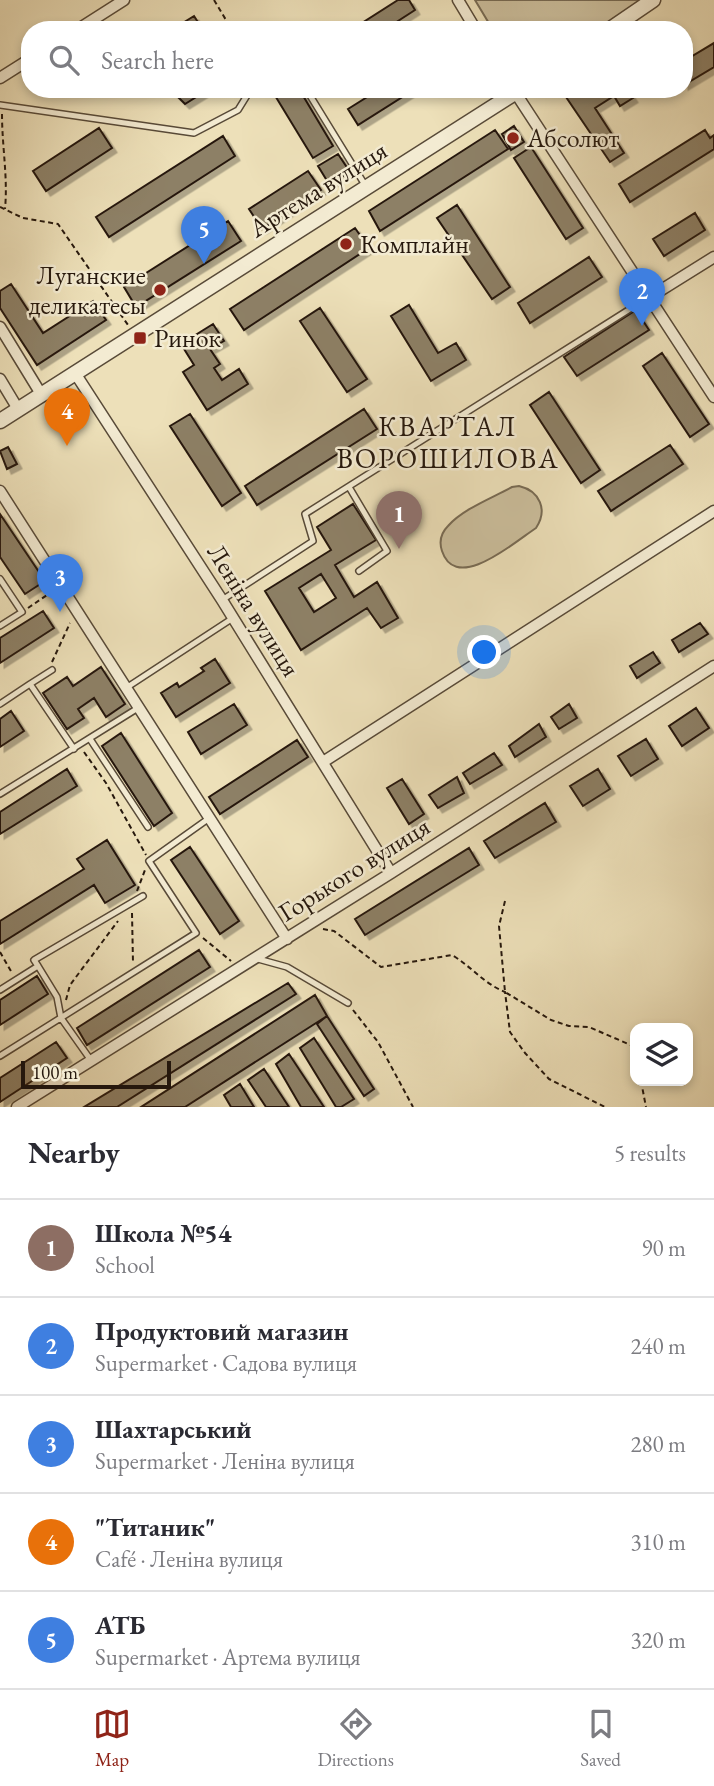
<!DOCTYPE html>
<meta charset="utf-8">
<style>
:root{--surface:#fff;--page:#f7f7f7;--text:#2b2b33;--muted:#7c7c81;--line:#e1e1e2;--accent:#8f2418}
body{margin:0;font-family:"EB Garamond",serif;background:var(--page);color:var(--text)}
.controls{position:absolute;right:21px;bottom:21px;display:grid;overflow:hidden;border-radius:14px;box-shadow:0 4px 10px #0003}
.controls button{width:63px;height:63px;display:grid;place-items:center;padding:0;border:0;border-bottom:2px solid var(--line);background:var(--surface);color:var(--text);font:35px sans-serif}
.scale{position:absolute;left:21px;bottom:18px;width:150px;box-sizing:border-box;padding-left:7px;border:4px solid #26180d;border-top:0;font-size:19px;line-height:24px;white-space:nowrap;color:#26180d;-webkit-text-stroke:5px #f3ebd2;paint-order:stroke}
.you{position:absolute;left:485px;top:653px;width:24px;height:24px;margin:-18px;border:5px solid #fff;border-radius:50%;background:#1a73e8;box-shadow:0 0 0 10px #1a73e833}
.badge{display:grid;place-items:center;width:46px;height:46px;border-radius:50%;background:var(--accent);color:#fff;font-size:23px;font-weight:700}
.pin{position:absolute;translate:-50% -58px;filter:drop-shadow(0 2px 4px #0008)}
.pin::after{content:'';position:absolute;top:37px;width:24px;height:21px;background:inherit;clip-path:polygon(0 0,100% 0,50% 100%)}
.list{margin:0;padding:0;list-style:none}
h2{display:flex;justify-content:space-between;align-items:center;height:91px;margin:0;padding:0 28px;font-size:30px}
h2 small{font-size:23px;font-weight:400;color:var(--muted)}
.list li{display:grid;grid-template-columns:46px 1fr auto;gap:21px;align-items:center;box-sizing:border-box;height:98px;padding:0 28px;border-top:2px solid var(--line)}
.list b{display:block;font-size:26px;white-space:nowrap}
.list p{margin:0;font-size:23px;white-space:nowrap;color:var(--muted)}
.list em{font-size:23px;font-style:normal;color:var(--muted)}
.icon{flex:none;width:38px;height:38px;fill:none;stroke:currentColor;stroke-width:2;stroke-linecap:round;stroke-linejoin:round}
.map{position:relative;flex:none;width:714px;height:1107px;overflow:hidden}
.search{position:absolute;background:var(--surface);box-shadow:0 4px 10px #0003;left:21px;right:21px;top:21px;height:77px;display:flex;align-items:center;gap:18px;box-sizing:border-box;padding:0 24px;border-radius:28px;color:var(--muted);font-size:26px}
.sheet{height:581px;background:var(--surface)}
nav{display:flex;justify-content:space-around;align-items:center;box-sizing:border-box;height:98px;border-top:2px solid var(--line);background:var(--surface);font-size:19px;color:var(--muted)}
nav a{display:grid;justify-items:center;gap:4px}
nav .on{color:var(--accent)}
.map>svg:first-child{display:block}
</style>
<div class="map">
<svg width="714" height="1107" viewBox="0 0 714 1107">
<defs>
<filter id="shadow"><feDropShadow dx="4.5" dy="4.5" stdDeviation="0" flood-color="#0004"/></filter>
</defs>
<rect width="100%" height="100%" fill="#ede0b9"/>
<filter id="stains"><feTurbulence type="fractalNoise" baseFrequency=".00286" numOctaves="4"/><feColorMatrix values="0 0 0 0 .2 0 0 0 0 .09 0 0 0 0 .02 0 0 0 .5 -.17"/></filter>
<radialGradient id="worn" r=".72"><stop offset=".6" stop-color="#630" stop-opacity="0"/><stop offset="1" stop-color="#630" stop-opacity=".3"/></radialGradient>
<path fill="#cbbe9c" stroke="#786b54" stroke-width="2" d="M475 0H642L599 30H493Z
M519 486C540 491 548 510 536 528 516 541 456 594 442 551 439 542 441 533 448 526 463 509 492 498 512 487Z"/>
<path fill="#8d8066" stroke="#26180d" stroke-width="2" fill-rule="evenodd" filter="url(#shadow)" d="M398 0H409L415 10 384 30H351Z
M194 16 203 30H184L181 24Z
M714 43V67L684 85V61Z
M170 89H209L185 104Z
M271 89H299L333 146 313 158Z
M380 89H415L358 125 348 109Z
M577 89H627L633 98 620 106 614 96 595 108 624 153 610 162 566 97Z
M514 126 524 142 511 150 502 134Z
M99 128 112 148 46 191 33 171Z
M495 130 508 149 380 231 369 211Z
M705 130 710 138 714 135V149L630 202 619 184Z
M223 136 235 156 109 237 96 217Z
M531 147 583 228 566 239 514 158Z
M338 154 350 172 329 184 318 166Z
M308 171 321 190 262 229 249 209Z
M457 205 510 287 492 299 437 218Z
M695 213 705 230 664 256 653 239Z
M228 221 241 241 136 307 124 287Z
M355 228 369 248 244 330 230 309Z
M589 257 602 277 530 323 518 303Z
M11 284 43 333 93 301 106 320 37 365 0 308V291Z
M409 305 438 353 456 343 466 360 431 381 391 316Z
M320 308 367 379 347 392 300 321Z
M636 310 649 330 577 376 564 357Z
M213 324 224 341 210 349 220 364 214 368 222 380 239 369 248 384 207 410 183 372 194 365 181 344Z
M662 353 709 424 690 437 643 366Z
M549 392 600 470 581 483 530 405Z
M364 409 377 429 257 505 245 486Z
M190 414 241 493 222 506 170 426Z
M670 445 683 464 611 511 598 491Z
M8 447 17 464 7 469 0 451Z
M353 504 376 540 335 565 354 597 377 582 398 618 381 628 367 608 301 650 265 591 331 550 317 527ZM321 574 336 598 314 612 299 588Z
M0 514 45 581 25 594 0 557Z
M43 611 54 628 0 663V638Z
M700 623 708 634 679 652 672 640Z
M653 652 660 663 637 678 630 666Z
M215 659 230 683 176 717 161 693 177 683 179 687 204 671 201 668Z
M101 667 125 704 106 717 94 698 78 709 84 718 67 729 43 693 67 677 73 686Z
M234 704 247 725 201 754 188 732Z
M569 704 577 718 559 729 551 717Z
M696 708 709 728 682 746 669 726Z
M11 711 24 731 0 747V719Z
M539 724 546 737 515 757 509 746Z
M121 733 172 813 154 826 102 746Z
M646 739 658 759 631 776 618 756Z
M297 740 308 757 220 814 209 797Z
M494 753 502 765 470 784 463 773Z
M67 769 77 786 0 834V812Z
M598 769 610 789 583 806 570 786Z
M457 777 464 793 438 808 429 795Z
M402 779 424 814 409 824 387 788Z
M545 803 556 822 495 858 484 841Z
M107 840 135 885 105 903 94 885 0 944V921L84 869 77 859Z
M190 847 239 921 220 934 171 860Z
M469 848 479 865 365 935 355 919Z
M199 950 210 967 87 1045 77 1028Z
M37 976 48 994 0 1025V1000Z
M288 983 296 994 117 1107H84Z
M315 995 327 1016 185 1107H141Z
M327 1016 374 1089 364 1096 317 1024Z
M314 1038 354 1099 341 1107H336L300 1048Z
M56 1042 67 1058 0 1102V1078Z
M289 1054 324 1107H301L276 1064Z
M264 1069 289 1107H266L248 1080Z
M240 1084 254 1107H231L224 1095Z"/>
<g fill="none" stroke-linecap="round" stroke-linejoin="round">
<g stroke="#584a38" stroke-width="8">
<path id="service" d="M306 89 365 185
M0 105 194 133 238 110 251 89
M349 487 387 551 359 571
M0 579 22 612 0 626
M222 600 313 541 305 514 649 297
M30 684 52 670
M126 688 233 618
M0 704 30 684 74 749
M90 739 148 827
M0 794 138 708
M258 959 287 967 348 1003
M38 966 34 960 143 896
M0 990 38 966 57 997 61 1018 90 1059
M0 1056 196 933 149 861 208 819"/>
</g>
<g stroke="#584a38" stroke-width="13">
<path id="minor" d="M458 0 476 30
M77 30 124 0
M0 78 30 59
M513 89 714 397
M650 297 714 257
M0 327 41 394
M75 373 222 600 391 873
M0 379 18 409
M0 491 287 939
M323 762 714 511
M17 1107 391 873 714 666"/>
</g>
<g stroke="#584a38" stroke-width="17">
<path id="tertiary" d="M609 30 653 0
M0 421 521 89"/>
</g>
<path stroke="#26180d" stroke-width="2" stroke-dasharray="5 3.5" stroke-linecap="butt" d="M214 0 232 30
M2 114C2 147 8 177 5 209
M0 207 23 218 58 224 128 325
M28 608 53 591
M52 662 70 623
M84 752 106 783 146 855
M137 891 145 870
M505 901 499 926 505 992 551 1020 569 1026 589 1027 633 1046 635 1054
M132 913 133 963
M323 929 334 931 381 967 452 955C472 967 483 983 505 992L510 1032 525 1053 549 1079 605 1107
M203 938 231 961
M0 952 12 973
M66 1000 70 985 118 921
M353 1010 378 1042 413 1107
M641 1081 646 1107"/>
<use href="#service" stroke="#f3ebd2" stroke-width="5"/>
<use href="#minor" stroke="#f3ebd2" stroke-width="10"/>
<use href="#tertiary" stroke="#f3ebd2" stroke-width="14"/>
</g>
<g fill="#8f2418" stroke="#f3ebd2" stroke-width="2.5">
<circle cx="513" cy="138" r="7"/>
<circle cx="346" cy="244" r="7"/>
<circle cx="160" cy="290" r="7"/>
<rect x="133" y="331" width="14" height="14" rx="3.5"/>
</g>
<g text-anchor="middle" dominant-baseline="central" stroke-width="5" stroke-linejoin="round" paint-order="stroke">
<g font-size="26" fill="#26180d" stroke="#f3ebd2" text-anchor="start">
<text x="527" y="138">Абсолют</text>
<text x="360" y="244">Комплайн</text>
<text x="146" y="275" text-anchor="end">Луганские<tspan x="146" dy="30">деликатесы</tspan></text>
<text x="154" y="338">Ринок</text>
</g>
<g font-size="26" fill="#26180d" stroke="#f3ebd2">
<text transform="translate(318 189) rotate(-32)">Артема вулиця</text>
<text transform="translate(254 610) rotate(58)">Леніна вулиця</text>
<text transform="translate(354 869) rotate(-32)">Горького вулиця</text>
</g>
<g font-size="28" letter-spacing="2" fill="#26180d" stroke="#f3ebd2">
<text x="448" y="426">КВАРТАЛ<tspan x="448" dy="32">ВОРОШИЛОВА</tspan></text>
</g>
</g>
<rect width="100%" height="100%" filter="url(#stains)"/>
<rect width="100%" height="100%" fill="url(#worn)"/>
</svg>
<div class="controls">
<button><svg class="icon" aria-label="layers" viewBox="0 0 24 24"><path d="M12 4l9 5-9 5-9-5zM3 14l9 5 9-5"/></svg></button>
</div>
<div class="scale">100 m</div>
<div class="you"></div>
<div class="pin badge" style="left:399px;top:549px;background:#8d6e63">1</div>
<div class="pin badge" style="left:642px;top:326px;background:#3f7fe0">2</div>
<div class="pin badge" style="left:60px;top:612px;background:#3f7fe0">3</div>
<div class="pin badge" style="left:67px;top:446px;background:#e8710a">4</div>
<div class="pin badge" style="left:204px;top:264px;background:#3f7fe0">5</div>
<div class="search"><svg class="icon" aria-label="search" viewBox="0 0 24 24"><circle cx="10" cy="10" r="6"/><path d="M15 15l6 6"/></svg>Search here</div>
</div>
<section class="sheet">
<h2>Nearby<small>5 results</small></h2>
<ul class="list">
<li><span class="badge" style="background:#8d6e63">1</span><div><b>Школа №54</b><p>School</p></div><em>90 m</em></li>
<li><span class="badge" style="background:#3f7fe0">2</span><div><b>Продуктовий магазин</b><p>Supermarket · Садова вулиця</p></div><em>240 m</em></li>
<li><span class="badge" style="background:#3f7fe0">3</span><div><b>Шахтарський</b><p>Supermarket · Леніна вулиця</p></div><em>280 m</em></li>
<li><span class="badge" style="background:#e8710a">4</span><div><b>&quot;Титаник&quot;</b><p>Café · Леніна вулиця</p></div><em>310 m</em></li>
<li><span class="badge" style="background:#3f7fe0">5</span><div><b>АТБ</b><p>Supermarket · Артема вулиця</p></div><em>320 m</em></li>
</ul>
</section>
<nav>
<a class="on"><svg class="icon" aria-label="map" viewBox="0 0 24 24"><path d="M3 6l6-2 6 2 6-2v14l-6 2-6-2-6 2zM9 4v14M15 6v14"/></svg>Map</a>
<a><svg class="icon" aria-label="directions" viewBox="0 0 24 24"><path d="M12 3l9 9-9 9-9-9zM9 14v-3h6M13 9l2 2-2 2"/></svg>Directions</a>
<a><svg class="icon" aria-label="saved" viewBox="0 0 24 24"><path d="M7 4h10v16l-5-4-5 4z"/></svg>Saved</a>
</nav>
